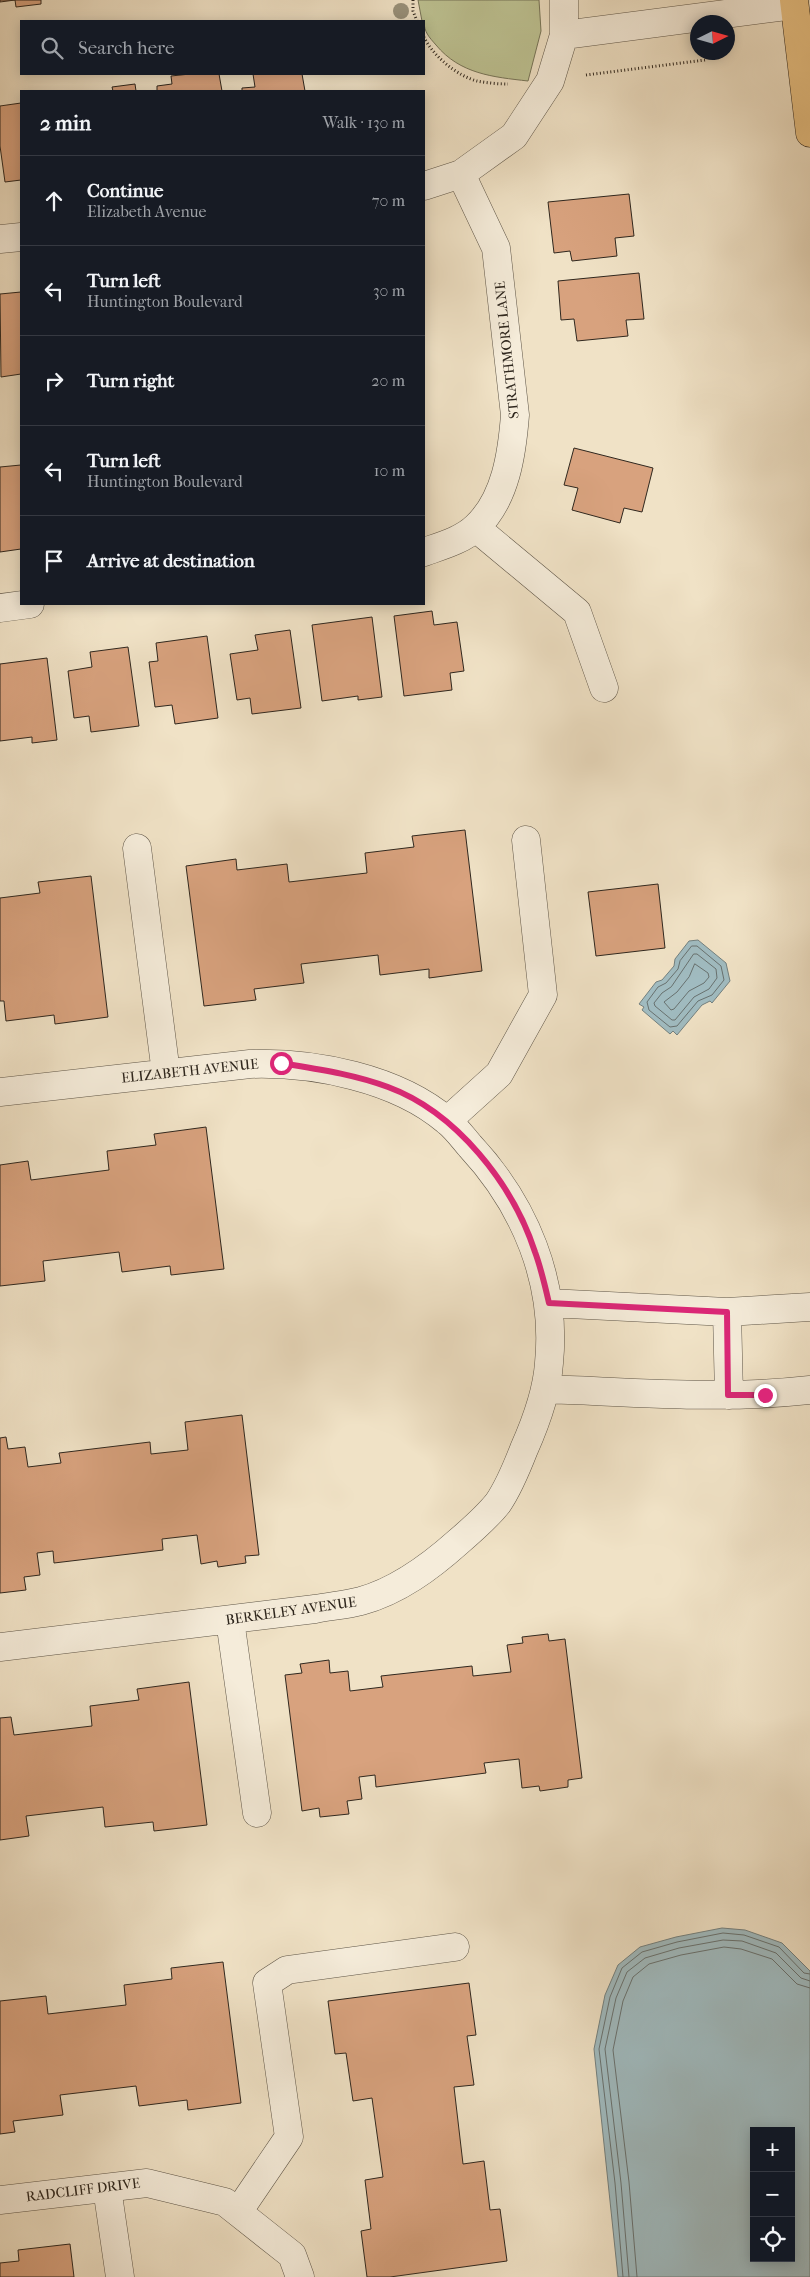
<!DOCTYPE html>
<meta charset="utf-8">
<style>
:root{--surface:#171b24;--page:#20242c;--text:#f1f3f6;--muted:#9ea1a6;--line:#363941}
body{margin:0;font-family:"IM FELL French Canon",serif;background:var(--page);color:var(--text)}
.controls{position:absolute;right:15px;bottom:15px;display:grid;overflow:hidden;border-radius:0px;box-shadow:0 2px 12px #0003}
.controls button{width:45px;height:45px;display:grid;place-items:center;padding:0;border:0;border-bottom:1px solid var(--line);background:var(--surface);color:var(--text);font:25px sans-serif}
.compass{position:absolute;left:690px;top:15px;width:45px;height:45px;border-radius:50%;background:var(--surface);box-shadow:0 2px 12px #0003;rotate:85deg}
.stop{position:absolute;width:15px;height:15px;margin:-11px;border:4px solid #db2777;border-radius:50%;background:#fff}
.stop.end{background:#db2777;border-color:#fff;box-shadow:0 1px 5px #0008}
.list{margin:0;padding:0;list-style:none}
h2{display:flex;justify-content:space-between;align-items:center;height:65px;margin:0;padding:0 20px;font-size:21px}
h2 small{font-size:16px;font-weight:400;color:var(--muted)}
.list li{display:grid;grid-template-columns:32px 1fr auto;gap:15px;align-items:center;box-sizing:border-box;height:90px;padding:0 20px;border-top:1px solid var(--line)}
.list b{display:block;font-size:19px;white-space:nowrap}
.list p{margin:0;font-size:16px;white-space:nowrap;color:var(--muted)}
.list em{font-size:16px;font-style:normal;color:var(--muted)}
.icon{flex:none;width:28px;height:28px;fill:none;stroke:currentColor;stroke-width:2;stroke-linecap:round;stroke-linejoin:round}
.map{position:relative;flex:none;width:810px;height:2277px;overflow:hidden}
.search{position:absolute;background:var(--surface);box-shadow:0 2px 12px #0003;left:20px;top:20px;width:405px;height:55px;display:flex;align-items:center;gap:12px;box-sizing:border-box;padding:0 18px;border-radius:0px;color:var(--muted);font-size:19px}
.panel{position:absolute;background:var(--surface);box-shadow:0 2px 12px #0003;left:20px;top:90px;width:405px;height:515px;border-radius:0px}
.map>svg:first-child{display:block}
</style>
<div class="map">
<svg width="810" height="2277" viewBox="0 0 810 2277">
<rect width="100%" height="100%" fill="#f0e2c6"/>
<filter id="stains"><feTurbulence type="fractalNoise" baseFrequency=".004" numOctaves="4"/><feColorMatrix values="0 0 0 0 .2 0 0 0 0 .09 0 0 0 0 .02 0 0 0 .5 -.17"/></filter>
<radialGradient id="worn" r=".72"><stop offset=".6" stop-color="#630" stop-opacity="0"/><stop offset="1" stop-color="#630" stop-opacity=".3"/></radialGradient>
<path fill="#bdc292" stroke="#767458" d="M418 0H539L541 31 528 81C493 77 460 74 436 45 429 37 424 32 424 21H422Z"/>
<path fill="#a0bbc0" stroke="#73807f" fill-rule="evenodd" d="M698 940 726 963 730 981 712 1003 710 1001 702 1005 677 1035 673 1031 670 1034 642 1010 644 1007 639 1004 656 982 662 980 674 966 675 959 689 941Z
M722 1928 745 1930 782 1943 810 1971V2277H618L594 2049 605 1995 618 1965 640 1947 676 1937ZM754 2131H791V2258H754Z"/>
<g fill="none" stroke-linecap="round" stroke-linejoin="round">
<path stroke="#68716f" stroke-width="1" d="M692 946H697L721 966 724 980 712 995 698 1001 677 1026 670 1027 649 1010 647 1002 658 987 666 983 678 969 680 961Z
M694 954H697L716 969 717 978 709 989 694 997 675 1020H672L655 1006 654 1003 662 993 671 987Z
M695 964 708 973 709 977 704 983 689 991 674 1009 671 1010 664 1002 677 992 689 977Z
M623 2277 615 2183 599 2049 610 1997 622 1968 642 1952 677 1942 723 1933 744 1935 779 1947 804 1973 810 1974
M629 2277 621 2183 605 2049 616 1998 627 1972 645 1958 679 1948 723 1940 742 1941 776 1953 801 1978 810 1981
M637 2277 629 2182 613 2050 623 2001 633 1977 649 1964 681 1955 724 1947 741 1949 772 1959 797 1984 810 1988"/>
</g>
<path fill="#d8a27e" stroke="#2f271e" d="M0 0H41V4L16 7 15 0 0 2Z
M190 74H219L222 91H157V86L172 84 171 76Z
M253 74H302L305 91H242V88L255 87Z
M135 84 136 91H113L112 87Z
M21 103V180L5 182 0 146V106Z
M629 194 634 236 615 238 617 256 572 261 570 251 554 253 548 202Z
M639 273 644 319 626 320 628 336 577 341 574 319 561 320 558 281Z
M21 292V374L1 377 0 294Z
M574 448 653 468 642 512 624 508 620 523 572 510 578 488 564 485Z
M21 465V549L0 552V467Z
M432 611 434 625 457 622 464 671 450 673 452 690 404 696 394 616Z
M372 617 382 697 358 700V696L322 701 312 625Z
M290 630 301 708 252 714 250 698 237 700 230 654 258 650 255 635Z
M207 636 218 718 175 724 172 705 155 707 149 662 158 661 156 643Z
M128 647 139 726 91 732 89 716 74 718 68 671 92 667 90 652Z
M47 658 57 740 32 743V737L0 741V664Z
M465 830 482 971 429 978V969L380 975 378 955 301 964 304 983 254 989 256 1000 204 1006 186 866 236 859 237 870 287 864 289 882 367 873 365 853 414 847 412 836Z
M91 876 108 1017 55 1024 54 1015 6 1021 4 1001H0V898L40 893 38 882Z
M658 884 665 948 596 956 588 892Z
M206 1127 224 1269 171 1275 170 1266 122 1272 119 1252 43 1261 45 1281 0 1286V1165L28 1161 31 1180 109 1170 107 1151 156 1145 154 1134Z
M242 1415 259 1555 245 1556 246 1563 218 1567 217 1561 201 1564 197 1535 162 1539 163 1550 54 1563 53 1551 37 1553 40 1575 24 1577 26 1590 0 1593V1438L6 1437 8 1449 25 1447 28 1467 61 1463 59 1453 150 1442 151 1454 188 1450 185 1422Z
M548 1634 549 1641 565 1639 582 1778 568 1780V1787L540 1791 539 1786 522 1788 519 1759 484 1763 486 1773 376 1787 375 1775 359 1777 362 1799 347 1801 349 1814 320 1817 319 1808 302 1811 285 1675 302 1673 300 1664 329 1660 330 1673 348 1671 350 1691 383 1687 381 1676 472 1666 473 1676 511 1672 507 1645 523 1643 522 1637Z
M189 1682 207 1825 154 1831 153 1822 105 1827 103 1807 26 1816 29 1836 0 1840V1718L11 1717 14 1735 92 1726 90 1706 139 1700 137 1689Z
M223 1962 241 2103 188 2110 187 2100 139 2106 136 2086 60 2095 63 2115 13 2121 15 2132 0 2134V2001L46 1996 48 2014 126 2005 124 1985 172 1979 171 1968Z
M469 1983 476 2035 467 2036 474 2085 454 2087 463 2164 484 2161 490 2210 500 2209 507 2261 390 2277H367L361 2231 371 2229 365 2180 383 2177 372 2098 353 2101 346 2053 335 2054 328 2001Z
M70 2244 74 2277H0V2263L19 2261 18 2250Z"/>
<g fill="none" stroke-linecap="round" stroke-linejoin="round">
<g stroke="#5f5648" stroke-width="29">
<path id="minor" d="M564 35 794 5
M424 186 461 174 514 136 550 81 564 35V0
M0 239 21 237
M476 528 577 612 604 688
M424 552C441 546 463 540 476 527 506 499 512 453 515 415L496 248 461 174
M0 608 30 604
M137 848 166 1073
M0 1092 250 1064C314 1062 397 1078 447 1121 456 1128 463 1138 470 1146 525 1205 557 1282 549 1363 547 1393 536 1422 524 1449 517 1467 509 1487 498 1503 487 1517 472 1530 458 1542 430 1567 398 1591 361 1601 346 1605 330 1606 315 1609L0 1647
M447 1121 499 1074 543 995 526 840
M549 1303 727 1312 810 1307
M727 1312 729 1395
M545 1389C633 1392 722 1400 810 1390
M230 1620 257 1813
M107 2188 120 2277
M0 2200 147 2183 225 2202 292 2255 300 2277
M238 2212 289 2137 267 1983 287 1970 455 1947"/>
</g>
<g stroke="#2f271e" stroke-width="29">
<path id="major" d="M794 0 810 133"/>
</g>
<path stroke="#2f271e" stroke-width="3" stroke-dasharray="1 2.5" stroke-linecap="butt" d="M413 0V11L417 21
M424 37C432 55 457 76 477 81 487 83 498 84 508 84
M586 75 705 60"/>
<use href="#minor" stroke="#f5ecda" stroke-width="28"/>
<use href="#major" stroke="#e8c183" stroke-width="28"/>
</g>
<circle fill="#99917a" cx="401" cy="11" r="8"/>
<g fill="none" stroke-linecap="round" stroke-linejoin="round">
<path stroke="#db2777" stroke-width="6" d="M281 1063C317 1069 353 1074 388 1087 456 1112 513 1184 535 1252 541 1268 545 1286 549 1303L727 1312 728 1395H765"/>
</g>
<g text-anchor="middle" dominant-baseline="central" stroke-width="4" stroke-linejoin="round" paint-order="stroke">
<g font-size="14" fill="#2f271e" stroke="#f5ecda">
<text transform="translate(507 350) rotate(-96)">STRATHMORE LANE</text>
<text transform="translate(190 1071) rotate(-6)">ELIZABETH AVENUE</text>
<text transform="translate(291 1611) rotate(-8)">BERKELEY AVENUE</text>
<text transform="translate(83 2190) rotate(-7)">RADCLIFF DRIVE</text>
</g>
</g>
<rect width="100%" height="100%" filter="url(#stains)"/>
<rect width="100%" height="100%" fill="url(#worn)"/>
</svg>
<div class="controls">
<button>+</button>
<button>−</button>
<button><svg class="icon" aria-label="locate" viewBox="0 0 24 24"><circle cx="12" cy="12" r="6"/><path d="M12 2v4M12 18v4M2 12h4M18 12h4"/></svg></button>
</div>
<svg class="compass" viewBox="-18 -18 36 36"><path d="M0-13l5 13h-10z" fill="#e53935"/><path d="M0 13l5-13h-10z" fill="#9ea1a6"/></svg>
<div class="stop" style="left:281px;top:1063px"></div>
<div class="stop end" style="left:765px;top:1395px"></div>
<div class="search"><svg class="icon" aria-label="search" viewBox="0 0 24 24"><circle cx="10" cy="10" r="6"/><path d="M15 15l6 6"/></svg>Search here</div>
<section class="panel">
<h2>2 min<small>Walk · 130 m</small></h2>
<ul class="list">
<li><svg class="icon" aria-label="ahead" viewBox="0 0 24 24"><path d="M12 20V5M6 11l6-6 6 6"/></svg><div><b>Continue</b><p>Elizabeth Avenue</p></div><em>70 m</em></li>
<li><svg class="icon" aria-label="left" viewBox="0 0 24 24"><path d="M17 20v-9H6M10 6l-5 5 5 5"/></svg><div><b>Turn left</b><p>Huntington Boulevard</p></div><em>30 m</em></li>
<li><svg class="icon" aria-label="right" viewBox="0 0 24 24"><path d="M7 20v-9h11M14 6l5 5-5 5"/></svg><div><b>Turn right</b></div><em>20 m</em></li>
<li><svg class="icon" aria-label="left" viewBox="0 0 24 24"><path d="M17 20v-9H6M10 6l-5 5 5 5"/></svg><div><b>Turn left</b><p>Huntington Boulevard</p></div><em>10 m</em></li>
<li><svg class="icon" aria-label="arrive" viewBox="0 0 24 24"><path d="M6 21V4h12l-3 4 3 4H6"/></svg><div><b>Arrive at destination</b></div></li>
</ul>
</section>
</div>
